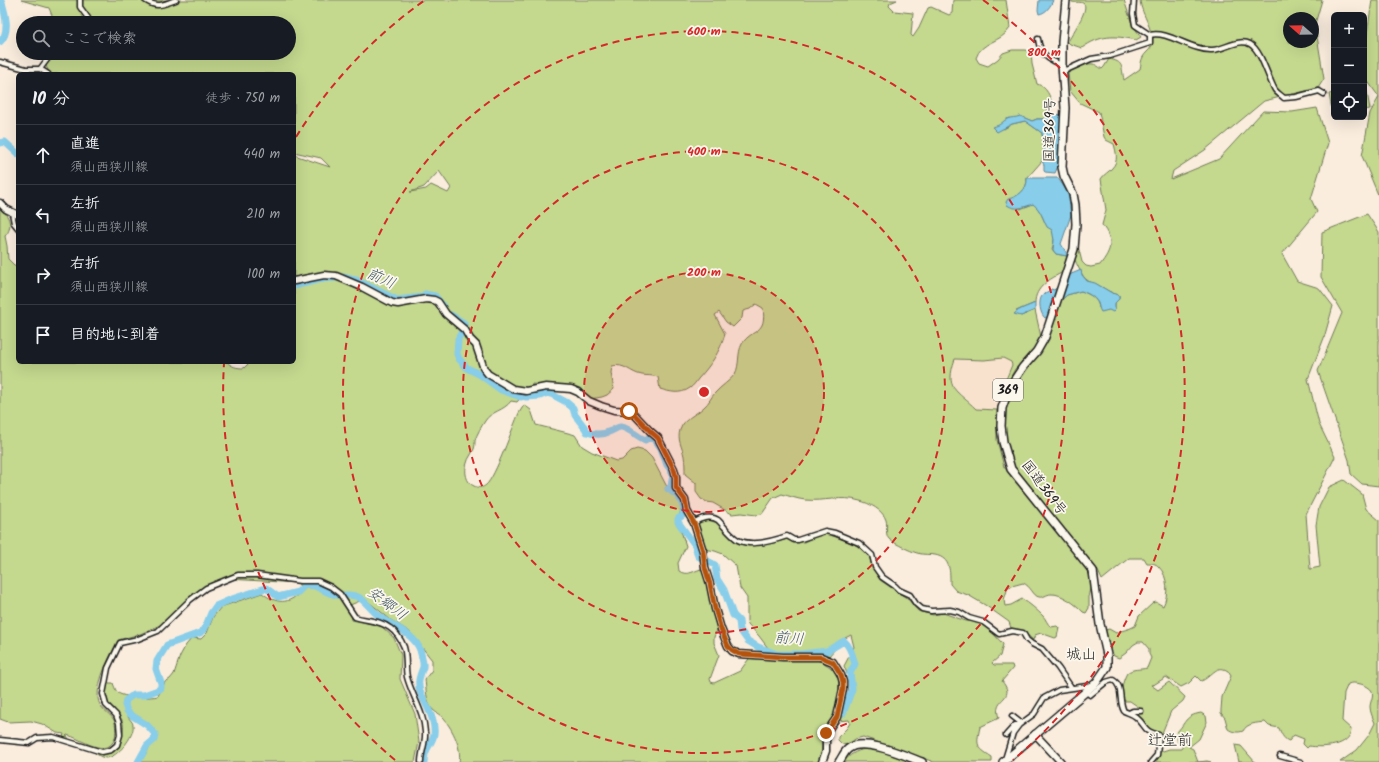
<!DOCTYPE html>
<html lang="ja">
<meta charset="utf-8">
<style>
:root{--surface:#171b24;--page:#20242c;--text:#f1f3f6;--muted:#9ea1a6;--line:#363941}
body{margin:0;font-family:Kalam,"Klee One",sans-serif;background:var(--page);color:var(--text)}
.controls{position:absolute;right:12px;top:12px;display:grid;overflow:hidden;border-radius:6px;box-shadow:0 4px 16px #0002}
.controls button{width:36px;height:36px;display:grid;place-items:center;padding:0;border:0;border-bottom:1px solid var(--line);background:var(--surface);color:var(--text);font:20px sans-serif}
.compass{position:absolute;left:1283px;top:12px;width:36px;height:36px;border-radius:50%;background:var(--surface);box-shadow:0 4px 16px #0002;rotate:290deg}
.stop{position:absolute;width:12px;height:12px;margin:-9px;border:3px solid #b45309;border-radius:50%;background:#fff}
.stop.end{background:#b45309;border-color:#fff;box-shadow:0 1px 4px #0008}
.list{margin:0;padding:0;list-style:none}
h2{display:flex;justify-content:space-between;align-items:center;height:52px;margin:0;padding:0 16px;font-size:17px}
h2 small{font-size:13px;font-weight:400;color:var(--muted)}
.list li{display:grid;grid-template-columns:26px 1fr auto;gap:12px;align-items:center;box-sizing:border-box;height:60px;padding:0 16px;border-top:1px solid var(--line)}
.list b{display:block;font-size:15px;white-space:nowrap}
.list p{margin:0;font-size:13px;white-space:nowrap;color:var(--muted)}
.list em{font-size:13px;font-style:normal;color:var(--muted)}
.icon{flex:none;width:22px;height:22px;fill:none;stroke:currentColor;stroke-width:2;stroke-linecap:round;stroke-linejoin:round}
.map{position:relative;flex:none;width:1379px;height:762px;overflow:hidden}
.search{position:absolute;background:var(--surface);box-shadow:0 4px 16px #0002;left:16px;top:16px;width:280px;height:44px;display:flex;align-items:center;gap:10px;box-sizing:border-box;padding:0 14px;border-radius:22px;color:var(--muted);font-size:15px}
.panel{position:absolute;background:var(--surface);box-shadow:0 4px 16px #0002;left:16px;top:72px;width:280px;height:292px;border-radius:6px}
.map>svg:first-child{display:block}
</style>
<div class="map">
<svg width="1379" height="762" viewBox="0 0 1379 762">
<rect width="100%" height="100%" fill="#faedde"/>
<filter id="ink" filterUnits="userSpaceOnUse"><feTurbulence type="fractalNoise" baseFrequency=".025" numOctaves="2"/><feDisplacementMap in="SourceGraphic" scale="8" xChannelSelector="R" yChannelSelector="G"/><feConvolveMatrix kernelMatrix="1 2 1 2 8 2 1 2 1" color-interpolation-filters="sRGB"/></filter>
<g filter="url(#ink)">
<path fill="#f8e2cd" d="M1003 358 1011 362 1012 365 1006 377 1004 384 1006 386 997 410 990 409H976L965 398 955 391 950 381 951 371 955 359 984 360Z"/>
<path fill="#c4d88e" stroke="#707a55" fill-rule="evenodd" d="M21 0H897L890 3 889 6 894 11 913 13 911 35 913 37 919 28 928 8 931 7 949 15 952 13 953 0H1006L1010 28C1001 43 981 41 976 58L979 63 988 66 998 59 1003 53 1012 50H1025L1031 52 1032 64 1037 84C1047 87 1050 96 1053 106L1048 107 1047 117 1045 119H1037L1032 121 1020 116 1015 119H1007L999 126 1004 129 1012 124 1025 121 1042 133 1044 151 1042 161 1027 178C1028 188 1019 198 1009 199L1020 209 1033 204C1040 209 1042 216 1045 223 1047 226 1050 227 1052 230 1055 236 1054 243 1052 249L1056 254 1067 256 1063 272C1050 279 1035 287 1035 303L1016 311 1021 316 1035 310 1041 337 1036 347 1015 369 1006 386 1004 384 1012 365 1011 362 1003 358 984 360 955 359C944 390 957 390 976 409L997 410V440L1004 467 1081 561 1093 581 1089 597V608L1086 613 1083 612C1077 605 1061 593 1051 594 1047 594 1043 598 1039 597 1033 596 1031 586 1023 583L1008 587 1004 600 1005 606 1011 605 1022 599C1029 603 1037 610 1043 616 1046 619 1047 624 1051 627L1057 626 1059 628 1057 637 1055 638 1041 633 1035 635 1033 640 1023 631 1011 628 1009 622 985 605 968 595 956 591 950 584C950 572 951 558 935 555 930 554 923 555 917 553 910 551 896 544 890 540 884 535 888 526 886 520 883 510 869 503 860 501 842 495 823 502 805 500 797 499 789 496 782 494L773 498 762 514 756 515 741 513 732 514 713 503 707 502 701 499 696 492V483L685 474C685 468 685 462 684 456 682 446 677 440 680 430 684 418 696 415 704 407 709 403 711 397 715 393 721 386 730 381 735 374 740 365 737 353 742 344 752 328 767 335 763 308L756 304 750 309 743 311 742 318 733 327 726 322 719 312 715 315 725 334C720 352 710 366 698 379 696 382 693 386 690 388 680 395 670 392 660 389L658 377C651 375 648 376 642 375 630 373 625 363 612 366L611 373 614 389 607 395 602 397 590 399 571 387 532 384V394L530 396 523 395 517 402 511 401C504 411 491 411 485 421 481 427 477 434 475 440 475 443 475 446 474 449 472 454 468 458 467 463 464 471 466 483 474 486 478 488 483 488 486 485 495 478 513 426 519 413L524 405 531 410 536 425 572 434 575 435 582 446 592 452 616 461 622 460 631 451 637 449 645 451 652 458 666 485 681 505 679 525 686 546 678 563 679 571C686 576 692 572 701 569L709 587 717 630 714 637V643L719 655 710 679 711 682 714 683 740 671 751 656 814 659C836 667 841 675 838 697 837 704 835 711 832 718 830 723 826 727 824 731 820 741 824 753 819 762H459C462 748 453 730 444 719 441 715 436 713 432 709 426 701 426 688 425 679L432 670V660L410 632 391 620 365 599 350 605 352 620 381 626 394 638 401 655 400 679 415 714 419 742 415 762H139C147 755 155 739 151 728L130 712 128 717C130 720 133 722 133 725 135 736 117 758 106 758 102 758 98 755 95 753 101 752 106 756 113 752 120 747 125 732 123 723 122 719 118 713 115 710 112 705 107 704 105 698 104 694 106 687 107 683H113C114 686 115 689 117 692 122 698 150 698 158 696L165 682 170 679 174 674 180 656 186 645 192 638 201 639 207 633 213 617 221 607 262 593C277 604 288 605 302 591L298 583 228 579 200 591 165 623 140 634 118 640C110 656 97 680 98 698 99 709 109 712 114 720 116 724 116 734 115 738 107 760 81 738 67 735L66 736 68 737V739L63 737 64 734 57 733 42 724 31 721 8 722 0 719V208C9 215 14 227 5 236L7 246 8 259 14 265 18 266V362H227C232 367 237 368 244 368L250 362H294V155L330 167 321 158 294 152V74H50L46 66 48 53H289V23H54V20L49 8ZM439 171 451 188 448 193 431 185 426 189 410 192 424 187Z
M1072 0H1124L1132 24 1141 37 1136 40C1114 35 1100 35 1082 48L1070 44 1068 42C1071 35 1089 10 1084 4 1081 1 1076 3 1072 2Z
M1140 0H1322L1315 24 1324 79 1318 88 1264 101 1205 150 1173 171 1171 179 1219 159 1263 111 1292 112 1317 108 1328 143 1311 199 1317 212 1282 254 1297 281 1319 288 1333 306 1324 338 1308 379 1319 424 1335 457 1306 514 1310 569 1320 567 1316 525 1319 507 1329 487 1344 480 1362 494 1366 509 1379 520V762H1340L1357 750 1369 735 1375 723C1373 718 1370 712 1370 707 1370 702 1374 696 1372 691 1369 685 1354 681 1348 684L1344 693 1342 721 1351 729C1351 747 1322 748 1309 746L1307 748 1303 744 1304 739 1294 735 1289 741C1283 739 1281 733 1279 728L1269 726 1265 722C1257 723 1247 723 1243 731 1238 733 1232 732 1228 729L1225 718 1221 713V710L1222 697 1231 676 1228 671C1216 663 1211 678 1201 681L1196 676 1189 683 1181 687 1166 677 1155 684 1151 685 1158 690 1169 682 1185 697 1183 701 1171 711 1162 733 1149 729 1138 716 1140 708 1130 701H1124C1119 694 1123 680 1127 673 1133 668 1140 670 1147 668L1151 658 1149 654V649L1143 642H1138L1133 645 1126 653 1119 658 1114 656C1112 653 1112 650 1110 647 1107 640 1103 638 1105 630L1109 629 1116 633C1122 630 1128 630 1135 626L1139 616 1153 603 1156 602 1163 606C1169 595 1168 576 1159 567 1156 563 1151 563 1147 563L1144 558H1129L1102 580 1098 571 1014 466 1005 441 1002 424 1007 400 1013 386 1046 344 1059 302 1067 295 1081 291C1089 294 1098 298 1099 308L1115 310V303L1119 299V295C1110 293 1104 288 1096 284 1093 283 1089 282 1087 280 1082 277 1077 264 1074 258L1077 246H1078L1082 262 1086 266 1091 267 1100 265C1112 249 1114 241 1102 225L1106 210 1101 179C1104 174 1109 172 1112 168 1119 161 1116 152 1114 144L1106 140 1104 137 1099 112 1080 103 1070 91 1068 73C1073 68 1085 63 1093 64 1095 64 1099 67 1102 69L1104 67 1109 59C1124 62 1121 66 1124 80L1140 69C1141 65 1141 60 1143 57 1145 53 1149 51 1151 47 1156 31 1141 15 1140 0ZM1289 18H1313V42H1289Z
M1372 0H1379V197L1362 156 1370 113 1379 97 1364 76V55Z
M1366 87 1370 109 1364 110V88Z
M1334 93V116H1333L1329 94Z
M1367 214 1379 232V486L1362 484 1351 474 1349 460 1318 371 1342 313 1321 277 1322 232Z
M709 520 717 523 735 540 752 546 777 542 788 539 796 542H804L822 533 828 534 854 544 869 554 872 567 880 580 908 599 918 611 933 615 943 613 966 621H975L986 626 1003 644 1000 656 992 663 994 665H1012L1013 668 1002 681C1004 684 1007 688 1007 691 1007 701 993 700 999 718L980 727C976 745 976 747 992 757V762H934L863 737 855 739 848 745 842 744 838 740V737L847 728 850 723 849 720 837 721 842 702 848 700C854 690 848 676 844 666L854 647 851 635 845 638 828 657 803 653 793 654 773 652 768 648 759 636 748 624 747 621V598L740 588 736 566 723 554 715 551 705 549 695 523Z
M1201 713 1206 716 1207 722 1199 739 1189 747 1193 749 1198 762 1207 761 1211 762H1155L1160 752 1169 749H1181L1183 746 1178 743 1176 733C1187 722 1184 716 1201 713Z
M1235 745 1241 746 1255 762H1239Z
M865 749H874L911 762H843C850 755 855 751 865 749Z"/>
<path fill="#88cde9" stroke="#5d8697" d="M1039 0H1053C1051 6 1046 13 1039 14L1038 10Z
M1047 114 1063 115 1059 145 1058 166 1055 173 1045 172 1044 171V165L1042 161 1044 151 1042 133 1025 121 1012 124 997 132 992 127C1002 125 1000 123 1007 119 1011 117 1016 118 1020 116L1032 121 1037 119H1045Z
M1027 178H1058L1068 193 1071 215 1061 244 1066 252 1067 256 1056 254 1053 250 1054 240 1052 230 1047 227C1043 219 1041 210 1033 204 1024 207 1016 211 1007 205L1006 202 1008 199C1017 197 1028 190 1027 178Z
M1081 270 1082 275 1087 281 1095 283 1112 293 1119 295V299L1115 303V310L1113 312 1109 310 1101 312C1099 309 1099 306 1098 303 1094 296 1087 293 1081 291L1067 295 1059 302 1069 275Z
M1060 285 1048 317 1045 318C1040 314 1038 301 1042 296 1044 293 1048 292 1051 289L1054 290Z
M1035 303V310L1021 316 1014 314C1020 308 1027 307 1035 303Z"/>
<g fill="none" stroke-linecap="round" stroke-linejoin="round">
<path stroke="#88cde9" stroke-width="7" d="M0 42C11 32 5 12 1 0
M0 143 5 142 18 154
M343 277 356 280 397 300 422 297 425 294 435 296 443 306
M294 286 322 279 337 278
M451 315 464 323 465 327
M462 331 458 339 457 354 459 359 467 368 479 374 501 390 521 397
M526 397 540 396 547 393 551 394 566 402 573 408 575 415 585 428 587 432C595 435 603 435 611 431 614 430 617 427 620 427 626 426 638 437 645 440L650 437 655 440 661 448 667 465 673 473 671 487 668 489 678 496 681 501 684 510 683 515 678 519V522L695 545 698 556 702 558
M706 560 715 565 717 579 724 590 733 615 739 621 740 630 748 641 758 647 777 654H801L827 651 844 641C851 647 852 655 855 664L850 673 852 689 843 714
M138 762 147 746 154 740 155 734 147 725 131 715 127 711 125 705 126 700 133 695H144L158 690 161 688V683L156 669 157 661 167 645 200 633 205 628 211 613 216 606 232 599 266 588 278 597 298 592 305 585C309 586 314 585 317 587 324 590 329 594 337 595 344 596 351 593 358 597 366 601 371 610 378 615 391 626 414 633 420 650 421 654 424 663 423 667 420 676 417 681 420 691 425 704 436 719 434 734 432 746 424 747 424 762"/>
<g stroke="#1c1c1c" stroke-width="7">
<path id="minor" d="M80 0V7L88 18 87 23
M145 0C158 9 163 4 176 0
M1150 35C1168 30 1191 51 1212 50 1224 50 1238 38 1250 44 1261 50 1268 78 1275 90 1277 93 1281 95 1284 98L1296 97 1319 91 1324 94
M1038 39C1040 54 1048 60 1062 65
M0 62 26 69H40L48 74
M40 69 52 53
M1062 72 1091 59 1110 56 1150 43V35L1135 25 1133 14 1134 0
M12 213 14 223 18 228
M694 523C700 518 711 515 718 520 724 526 730 535 738 540 752 547 773 541 787 536L794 540H798L825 531 835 533 859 543 872 555 875 567 882 577 895 586 899 590 910 595 916 604 922 609 931 611 950 610 959 612 969 618 983 622 999 634 1012 631 1023 633 1027 640 1032 644 1042 649 1058 668 1071 687
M1086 692 1090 695 1106 682 1113 680C1124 686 1118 701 1124 711 1128 713 1133 714 1136 717 1148 727 1141 730 1159 735L1157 755 1151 762
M1129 713 1133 711H1141
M1012 716 1021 723
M1006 735 1015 725H1018
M0 740 29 743 37 738 53 737 102 752 111 750 117 745 120 735 119 723 116 715 106 705 103 694 108 668 120 643 138 639 158 631 190 600 206 588 228 579 238 575H257L300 581H318L331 587 340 594 355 617C367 621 380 620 390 628 396 632 401 640 404 647 407 657 405 667 407 677 412 696 424 712 425 732 426 743 421 752 421 762
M1280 756 1301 762
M1005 759 1013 733 1019 725 1034 714 1044 698 1059 690 1087 686 1092 685"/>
</g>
<g stroke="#1c1c1c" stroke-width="9">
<path id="secondary" d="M0 203 6 209 18 215
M294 281 324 275 336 276 362 287 392 303 398 304 426 299 434 300 438 302 446 314 465 330 470 339 476 345 484 369 488 374 513 389 526 391 546 387 571 389 578 392 589 401 601 406 614 410 629 411 634 414 650 431 658 438 674 469 676 477V488L685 500 687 511 694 523 703 551 705 568 710 584 715 609 721 629 728 646 732 651 739 654 783 657H821L833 662 841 675 843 682V689L837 717 826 733V751L822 762
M1035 734 1061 762"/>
</g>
<g stroke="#1c1c1c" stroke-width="10">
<path id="trunk" d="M839 762C842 758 844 752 848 749 862 736 906 756 922 762
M1003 762 1096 683 1107 667V655L1100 624 1093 571 1011 469 1003 442 1001 426 1002 408 1009 388 1023 367 1037 351 1045 337 1074 249 1076 224 1075 205 1073 194 1064 176 1062 167 1065 108 1062 65V42L1066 0"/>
</g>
<use href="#minor" stroke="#fbf7ec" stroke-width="4"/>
<use href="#secondary" stroke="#fbf7ec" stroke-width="6"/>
<use href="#trunk" stroke="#fbf7ec" stroke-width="7"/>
</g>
</g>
<g fill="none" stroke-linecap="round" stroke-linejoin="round" filter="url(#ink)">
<path stroke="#b45309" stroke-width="5" d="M629 411 634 414 650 431 658 438 674 469 676 477V488L685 500 687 511 694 523 703 551 705 568 710 584 715 609 721 629 728 646 732 650 739 654 783 657H821L833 662 841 675 843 682V689L837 717 826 733"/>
</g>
<circle cx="704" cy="392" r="120" fill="#d62828" fill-opacity=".12"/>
<g fill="none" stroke="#d62828" stroke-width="2" stroke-dasharray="7 5">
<circle cx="704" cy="392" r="120"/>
<circle cx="704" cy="392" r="241"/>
<circle cx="704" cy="392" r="361"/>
<path d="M395 760A481 481 0 0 1 224 363M296 137A481 481 0 0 1 425 0M983 0A481 481 0 0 1 1013 760"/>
</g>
<g text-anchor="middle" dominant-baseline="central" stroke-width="3.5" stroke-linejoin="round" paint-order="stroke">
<rect fill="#fbf7ec" stroke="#5f5e5a" stroke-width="1" x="993" y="379" width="30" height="22" rx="3"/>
<g font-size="13" font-weight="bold" fill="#1c1c1c">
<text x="1008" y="390">369</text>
</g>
<g font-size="14" fill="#1c1c1c" stroke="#fbf7ec">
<text transform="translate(1050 130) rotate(-89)">国道369号</text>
<text transform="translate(1044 488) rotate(53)">国道369号</text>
</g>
<g font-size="15" font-style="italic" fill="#425a64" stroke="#fbf7ec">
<text transform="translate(381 279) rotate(24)">前川</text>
<text transform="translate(387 604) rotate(37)">安郷川</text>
<text transform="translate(789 639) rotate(4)">前川</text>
</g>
<g font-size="15" fill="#1c1c1c" stroke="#fbf7ec">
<text x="1081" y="655">城山</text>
<text x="1170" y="741">辻堂前</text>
</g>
</g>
<circle cx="704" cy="392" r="6" fill="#d62828" stroke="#fbf7ec" stroke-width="2"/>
<g font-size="12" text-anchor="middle" font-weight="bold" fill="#d62828" stroke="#fbf7ec" stroke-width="3.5" stroke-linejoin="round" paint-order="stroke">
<text x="704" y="35">600 m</text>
<text x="1044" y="56">800 m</text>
<text x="704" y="155">400 m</text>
<text x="704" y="276">200 m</text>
</g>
</svg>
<div class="controls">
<button>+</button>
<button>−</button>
<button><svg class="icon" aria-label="locate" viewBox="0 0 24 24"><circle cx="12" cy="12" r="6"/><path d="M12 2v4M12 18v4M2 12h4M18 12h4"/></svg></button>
</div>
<svg class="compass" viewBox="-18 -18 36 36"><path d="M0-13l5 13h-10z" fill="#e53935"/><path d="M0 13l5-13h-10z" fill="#9ea1a6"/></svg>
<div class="stop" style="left:629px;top:411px"></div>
<div class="stop end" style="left:826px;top:733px"></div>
<div class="search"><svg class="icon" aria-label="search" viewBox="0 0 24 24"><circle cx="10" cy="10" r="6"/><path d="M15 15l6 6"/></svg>ここで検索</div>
<section class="panel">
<h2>10 分<small>徒歩 · 750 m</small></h2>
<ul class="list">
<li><svg class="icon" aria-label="ahead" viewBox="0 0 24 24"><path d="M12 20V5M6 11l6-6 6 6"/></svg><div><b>直進</b><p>須山西狭川線</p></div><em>440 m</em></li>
<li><svg class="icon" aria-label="left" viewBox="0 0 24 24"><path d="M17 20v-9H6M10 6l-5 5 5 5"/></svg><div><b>左折</b><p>須山西狭川線</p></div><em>210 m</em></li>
<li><svg class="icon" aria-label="right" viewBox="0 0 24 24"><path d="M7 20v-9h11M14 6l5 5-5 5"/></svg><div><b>右折</b><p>須山西狭川線</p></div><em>100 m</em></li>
<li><svg class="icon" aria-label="arrive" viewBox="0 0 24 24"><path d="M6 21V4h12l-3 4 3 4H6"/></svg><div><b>目的地に到着</b></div></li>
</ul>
</section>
</div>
